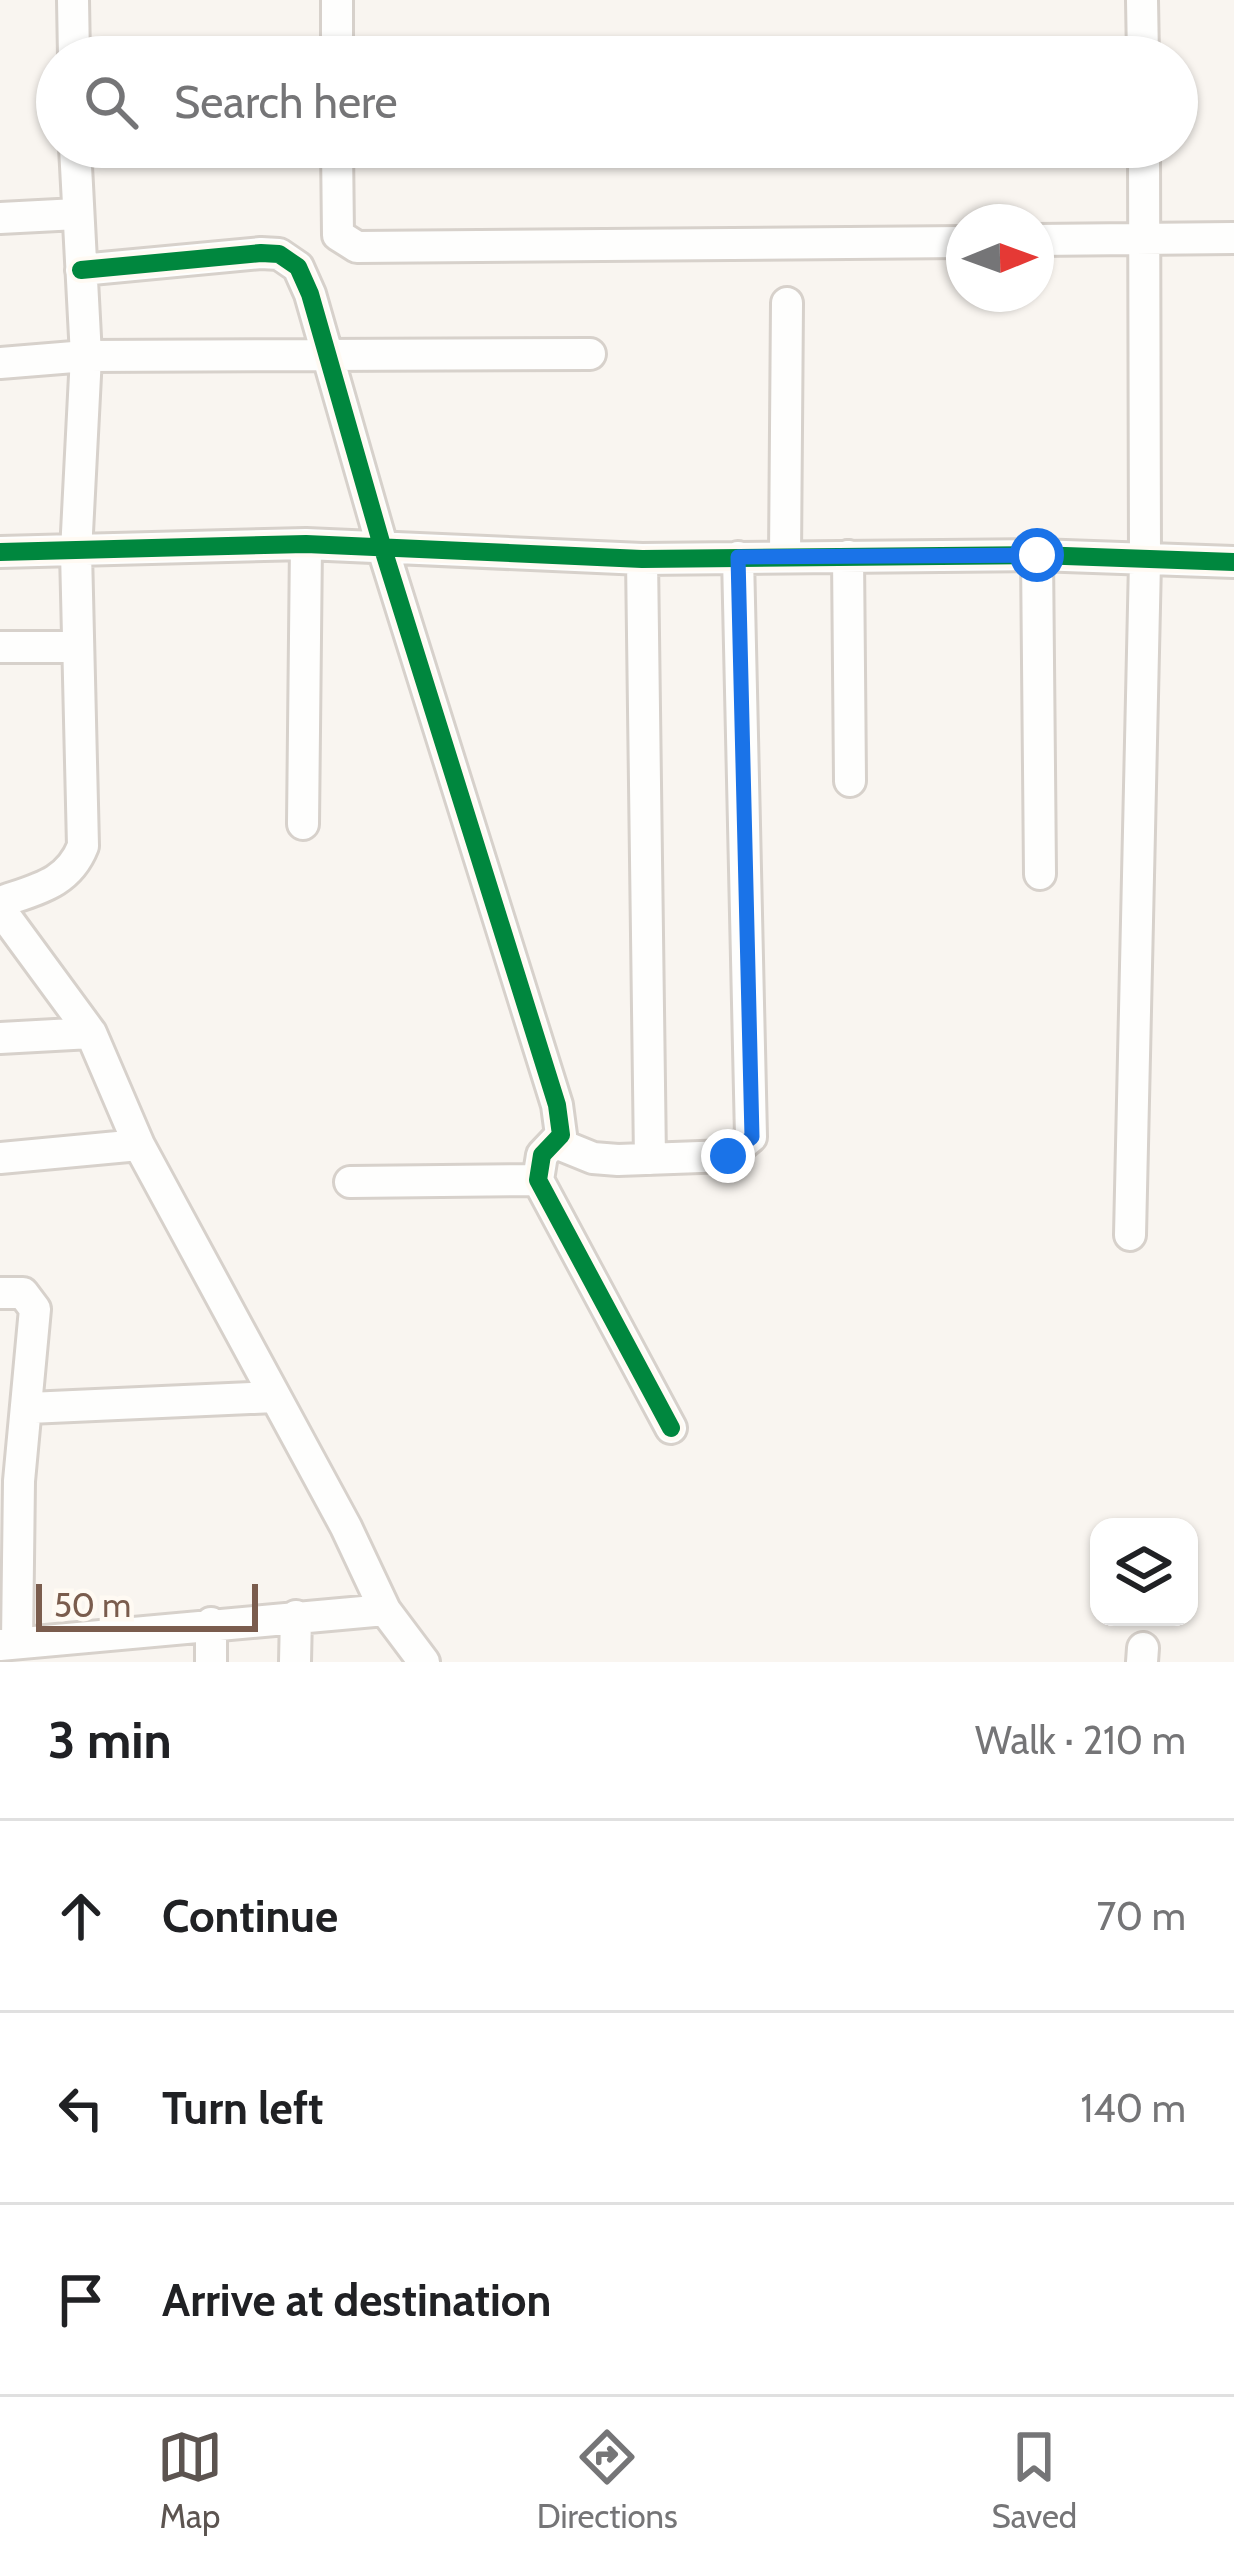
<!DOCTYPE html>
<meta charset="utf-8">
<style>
:root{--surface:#fff;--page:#f6f6f6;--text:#202124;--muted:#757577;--line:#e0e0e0;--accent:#5c5450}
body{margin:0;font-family:Cabin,sans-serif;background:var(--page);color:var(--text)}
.controls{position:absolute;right:36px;bottom:36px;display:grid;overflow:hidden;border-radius:24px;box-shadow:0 3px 9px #0004}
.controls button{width:108px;height:108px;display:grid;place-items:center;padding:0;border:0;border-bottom:3px solid var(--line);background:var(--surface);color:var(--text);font:60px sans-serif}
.compass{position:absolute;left:946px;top:204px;width:108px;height:108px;border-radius:50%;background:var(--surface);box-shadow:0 3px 9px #0004;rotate:89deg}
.scale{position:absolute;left:36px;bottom:30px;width:222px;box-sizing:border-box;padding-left:12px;border:6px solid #7a5c4d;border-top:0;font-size:33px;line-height:42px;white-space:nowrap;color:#7a5c4d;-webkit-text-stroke:9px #fffaf3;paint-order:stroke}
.stop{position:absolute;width:36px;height:36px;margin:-27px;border:9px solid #1a73e8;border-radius:50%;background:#fff}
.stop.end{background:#1a73e8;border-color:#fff;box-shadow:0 3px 12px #0008}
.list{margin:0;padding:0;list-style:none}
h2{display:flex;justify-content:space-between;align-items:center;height:156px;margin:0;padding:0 48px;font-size:51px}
h2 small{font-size:39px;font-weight:400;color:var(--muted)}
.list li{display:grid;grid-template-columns:78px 1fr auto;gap:36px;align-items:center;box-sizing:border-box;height:192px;padding:0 48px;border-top:3px solid var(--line)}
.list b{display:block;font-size:45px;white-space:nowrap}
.list em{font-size:39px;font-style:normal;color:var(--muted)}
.icon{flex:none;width:66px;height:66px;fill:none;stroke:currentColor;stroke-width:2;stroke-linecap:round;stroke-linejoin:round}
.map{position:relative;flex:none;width:1234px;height:1662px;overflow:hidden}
.search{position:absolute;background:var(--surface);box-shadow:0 3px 9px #0004;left:36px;right:36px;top:36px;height:132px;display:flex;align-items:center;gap:30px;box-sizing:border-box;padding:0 42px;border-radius:66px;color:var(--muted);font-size:45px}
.sheet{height:732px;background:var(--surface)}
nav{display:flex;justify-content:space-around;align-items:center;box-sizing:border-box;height:168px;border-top:3px solid var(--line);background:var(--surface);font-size:33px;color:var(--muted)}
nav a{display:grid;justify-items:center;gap:6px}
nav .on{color:var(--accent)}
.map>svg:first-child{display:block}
</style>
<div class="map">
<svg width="1234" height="1662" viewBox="0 0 1234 1662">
<rect width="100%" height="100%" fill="#f9f5f0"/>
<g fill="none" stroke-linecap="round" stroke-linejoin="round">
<g stroke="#d7d1cb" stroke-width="36">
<path id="minor" d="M73 0 74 57
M1142 0 1143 57
M337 57V0
M337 147 338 235 357 247 964 242
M0 218 77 214
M1036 240 1234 238
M81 270 261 253 279 254 298 267 310 294 383 549 557 1105 561 1135 542 1155 538 1180 671 1428
M0 363 86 356 590 354
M0 552 306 544 642 559 1037 555 1234 562
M1037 555 1040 874
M848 556 850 781
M785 557 787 303
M642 559 650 1159
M0 647H78
M303 824 306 544
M0 902C37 889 68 884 83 846L76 552 86 356 75 147
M0 909 91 1033 139 1145 346 1527 385 1610 424 1662
M0 1038 91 1033
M556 1143 593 1158 618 1160 728 1156 751 1137 738 557
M0 1158 139 1145
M350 1182 538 1180
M1130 1235 1145 562 1144 147
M0 1293H23L35 1309 19 1481 17 1642
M29 1408 275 1397
M211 1623V1662
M0 1645 385 1610
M295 1662 296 1616
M1142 1662 1143 1648"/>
</g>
<use href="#minor" stroke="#fefefd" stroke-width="30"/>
<g stroke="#fffaf3" stroke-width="26">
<path id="cycleway" d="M81 270 261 253 279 254 298 267 310 294 383 549 557 1105 561 1135 542 1155 538 1180 671 1428
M0 552 306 544 642 559 1037 555 1234 562"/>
</g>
<use href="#cycleway" stroke="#00873e" stroke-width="18"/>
</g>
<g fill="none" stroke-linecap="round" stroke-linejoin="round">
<path stroke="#1a73e8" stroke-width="15" d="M728 1156 752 1137 738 557 1037 555"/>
</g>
</svg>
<div class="controls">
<button><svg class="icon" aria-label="layers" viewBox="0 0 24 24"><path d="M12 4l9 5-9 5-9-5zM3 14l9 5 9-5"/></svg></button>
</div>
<svg class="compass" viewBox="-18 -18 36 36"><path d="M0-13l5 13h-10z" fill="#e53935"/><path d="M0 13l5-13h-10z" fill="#757577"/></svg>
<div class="scale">50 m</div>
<div class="stop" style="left:1037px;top:555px"></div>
<div class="stop end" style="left:728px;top:1156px"></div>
<div class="search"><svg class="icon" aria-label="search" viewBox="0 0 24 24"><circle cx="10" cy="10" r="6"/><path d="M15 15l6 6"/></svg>Search here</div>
</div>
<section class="sheet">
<h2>3 min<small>Walk · 210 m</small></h2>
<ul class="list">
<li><svg class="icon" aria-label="ahead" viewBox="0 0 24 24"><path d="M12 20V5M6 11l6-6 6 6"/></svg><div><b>Continue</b></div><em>70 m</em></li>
<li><svg class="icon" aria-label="left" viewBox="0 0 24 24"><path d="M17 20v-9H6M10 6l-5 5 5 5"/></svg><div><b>Turn left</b></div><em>140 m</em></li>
<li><svg class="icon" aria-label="arrive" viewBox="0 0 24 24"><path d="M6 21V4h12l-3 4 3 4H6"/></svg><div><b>Arrive at destination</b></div></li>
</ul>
</section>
<nav>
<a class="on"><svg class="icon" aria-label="map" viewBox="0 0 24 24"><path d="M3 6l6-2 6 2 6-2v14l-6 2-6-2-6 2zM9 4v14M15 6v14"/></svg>Map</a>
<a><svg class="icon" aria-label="directions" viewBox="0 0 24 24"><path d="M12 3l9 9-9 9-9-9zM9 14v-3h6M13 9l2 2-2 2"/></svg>Directions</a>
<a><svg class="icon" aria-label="saved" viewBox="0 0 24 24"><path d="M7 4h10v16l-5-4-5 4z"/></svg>Saved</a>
</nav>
